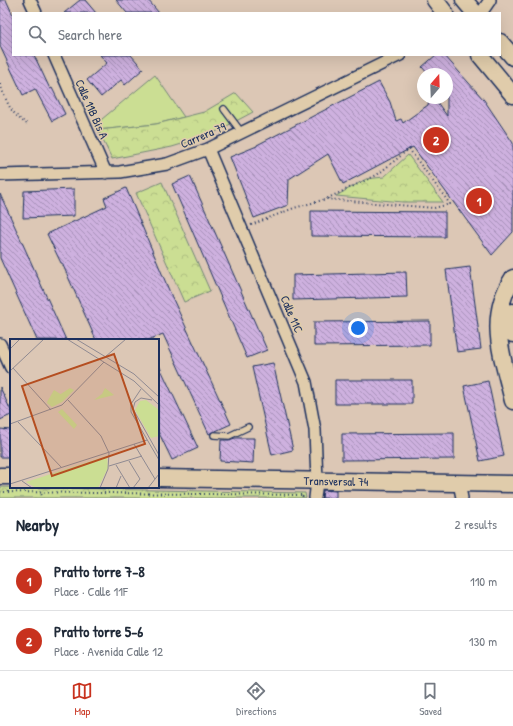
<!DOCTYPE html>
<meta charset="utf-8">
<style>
:root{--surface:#fff;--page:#f2f2f3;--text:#1f2937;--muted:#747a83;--line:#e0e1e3;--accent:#c8321e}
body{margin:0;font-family:"Patrick Hand",sans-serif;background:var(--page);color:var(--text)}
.compass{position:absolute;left:417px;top:68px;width:36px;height:36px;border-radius:50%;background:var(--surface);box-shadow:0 4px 16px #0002;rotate:19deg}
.you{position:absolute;left:358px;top:328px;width:14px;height:14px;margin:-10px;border:3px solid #fff;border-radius:50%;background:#1a73e8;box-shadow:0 0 0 6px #1a73e833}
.badge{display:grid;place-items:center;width:26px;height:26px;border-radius:50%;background:var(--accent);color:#fff;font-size:13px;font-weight:700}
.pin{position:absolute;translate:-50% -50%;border:2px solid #fff;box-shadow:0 1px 4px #0006}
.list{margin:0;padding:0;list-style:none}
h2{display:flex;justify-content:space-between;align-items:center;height:52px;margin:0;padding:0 16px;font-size:17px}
h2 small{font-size:13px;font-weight:400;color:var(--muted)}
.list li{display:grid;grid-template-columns:26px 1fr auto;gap:12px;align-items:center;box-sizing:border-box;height:60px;padding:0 16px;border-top:1px solid var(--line)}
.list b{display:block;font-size:15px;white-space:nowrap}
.list p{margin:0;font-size:13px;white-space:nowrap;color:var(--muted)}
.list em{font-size:13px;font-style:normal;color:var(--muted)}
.icon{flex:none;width:22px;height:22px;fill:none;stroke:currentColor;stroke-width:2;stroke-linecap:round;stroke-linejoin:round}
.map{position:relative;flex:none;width:513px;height:498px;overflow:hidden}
.search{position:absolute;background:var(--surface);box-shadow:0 4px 16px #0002;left:12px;right:12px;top:12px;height:44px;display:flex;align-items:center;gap:10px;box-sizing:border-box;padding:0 14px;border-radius:0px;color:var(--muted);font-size:15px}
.sheet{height:172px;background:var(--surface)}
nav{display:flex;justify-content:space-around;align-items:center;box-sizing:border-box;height:56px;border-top:1px solid var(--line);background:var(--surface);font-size:11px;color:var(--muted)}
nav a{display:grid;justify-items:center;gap:2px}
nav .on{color:var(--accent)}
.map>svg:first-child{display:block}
</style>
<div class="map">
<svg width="513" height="498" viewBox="0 0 513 498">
<defs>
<pattern id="park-crowns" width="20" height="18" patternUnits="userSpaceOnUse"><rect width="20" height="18" fill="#cbde93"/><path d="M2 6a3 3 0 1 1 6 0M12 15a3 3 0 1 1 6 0" fill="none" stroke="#aebf81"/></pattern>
<pattern id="building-back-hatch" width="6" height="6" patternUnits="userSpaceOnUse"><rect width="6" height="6" fill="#ceb1df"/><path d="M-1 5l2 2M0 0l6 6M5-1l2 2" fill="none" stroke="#a690b8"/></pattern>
</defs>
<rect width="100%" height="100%" fill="#dcc7b5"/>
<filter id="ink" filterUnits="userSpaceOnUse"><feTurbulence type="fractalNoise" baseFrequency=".025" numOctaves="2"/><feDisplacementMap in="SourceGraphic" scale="8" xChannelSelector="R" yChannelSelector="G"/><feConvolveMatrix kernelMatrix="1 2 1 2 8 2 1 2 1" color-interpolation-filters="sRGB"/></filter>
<g filter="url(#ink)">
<path fill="#cbde93" stroke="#738678" d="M155 75 184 117 156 124 98 130 96 124Z"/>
<path fill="url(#park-crowns)" stroke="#738678" d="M236 93 253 112 208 136 172 147 112 159 98 130 156 124 204 112Z
M408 155 443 202H403L336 196 366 179 384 177Z
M162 182 210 291 184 302 136 193Z
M0 487 305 493 306 498H0Z"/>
<path fill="url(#building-back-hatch)" stroke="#1b2f5e" d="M0 0H6L13 15V55H34L50 89 52 88 65 114 52 121 35 89 23 95 0 46Z
M80 0H85L96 13H64Z
M116 0H148L159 13H127Z
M100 55H131L143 69 125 85 121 80 101 97 87 80 107 63Z
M436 55H444L484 100 513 143V232L492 255 413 147 343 184 328 154 289 179 288 205 254 218 230 157 257 146V145L379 82 390 102 396 121 401 119 403 123 428 105 429 98H434L447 116V74H428L422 67Z
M190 176 267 350 247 358 172 184Z
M126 188 171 295 231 424 209 434 163 334 148 340H96L62 263H61L47 234 107 206 104 198Z
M74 189V216L23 218 24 191Z
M0 194 21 240 66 340H37L0 258Z
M311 211 445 212V237L311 236Z
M470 267 481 349 457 352 446 270Z
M406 272 407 297 293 300V275Z
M430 321V345L314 346V322Z
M158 363 198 448 172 460 158 431Z
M273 363 293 450 272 455 252 367Z
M335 380H412V404H335Z
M488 381 504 456 480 461 464 386Z
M0 387 11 411V415L0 420Z
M0 429 11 430V457H0Z
M454 433V459L342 460V434Z
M235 438H254L253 463 220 461 221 440H229Z
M323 490 336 491V498H322Z"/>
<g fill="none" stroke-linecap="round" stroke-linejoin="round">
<g stroke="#1b2f5e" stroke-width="8">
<path id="lane" d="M224 109 242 133
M214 435 229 436 248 427"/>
</g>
<g stroke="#1b2f5e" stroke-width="14">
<path id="street" d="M30 0 36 13
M481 13 490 0
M54 55 106 173
M208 149 306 382 315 430 317 481 315 498
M0 175 120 172 167 164 208 149 400 55
M0 344 11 368
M459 483 462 498"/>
</g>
<g stroke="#1b2f5e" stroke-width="19">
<path id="secondary" d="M435 0 445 13
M464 0 475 13
M500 42 513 57
M480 55 513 95
M513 278C486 319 503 357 513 401
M513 312V334
M0 476H11
M158 478 513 484"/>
</g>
<path stroke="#1b2f5e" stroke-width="2" stroke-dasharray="1 3" stroke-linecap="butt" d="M0 84C7 103 11 115 29 125
M251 225 294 208 326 199 434 208 450 204 409 149 377 175 326 199
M38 487 43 498
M0 492 303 495 302 498"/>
<use href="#lane" stroke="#e0ccab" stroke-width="5.5"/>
<use href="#street" stroke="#e0ccab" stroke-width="11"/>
<use href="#secondary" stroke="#e0ccab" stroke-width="16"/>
</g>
</g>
<g text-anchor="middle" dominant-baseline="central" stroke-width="3" stroke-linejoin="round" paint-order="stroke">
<g font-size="12" fill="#1b2f5e" stroke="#e0ccab">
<text transform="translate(92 109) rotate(66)">Calle 11B Bis A</text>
<text transform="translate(203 135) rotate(-23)">Carrera 79</text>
<text transform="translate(292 314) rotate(67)">Calle 11C</text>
<text transform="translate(336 481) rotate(1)">Transversal 74</text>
</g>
</g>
<g transform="translate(10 339)">
<rect width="149" height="149" fill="#dcc7b5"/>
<path d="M44 51 52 56 37 64V63ZM136 61 149 71V97L141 99 125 71 130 62Z" fill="#cbde93"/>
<path d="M60 49 64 51 52 63 42 68 37 64ZM95 49 104 56 84 61 92 55ZM52 70 67 86 64 90 48 73ZM97 117 98 129 88 149H26L16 143Z" fill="#cbde93"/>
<path fill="none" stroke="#8f8a92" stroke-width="1" d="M57 0 124 42 149 66M66 0 124 35 149 58M0 10 10 0M95 18 116 0M3 29 41 71M0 32 34 0M131 50 121 65V73L149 121M58 61 91 97 99 114 98 130 90 149M142 61 131 59 125 63 123 70 149 116M8 83 52 129M0 85 52 66 94 23M124 105 145 140M119 122 130 140 123 149M106 126 120 149M99 127 132 117M12 142 22 149M0 145 137 101M106 149 111 137M138 149 149 135"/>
<path fill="#b54e20" fill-opacity="0.15" stroke="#b54e20" stroke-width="2" d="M104 15 135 105 42 137 12 47Z"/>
<rect width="149" height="149" fill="none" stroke="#1b2f5e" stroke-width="2"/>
</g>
</svg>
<svg class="compass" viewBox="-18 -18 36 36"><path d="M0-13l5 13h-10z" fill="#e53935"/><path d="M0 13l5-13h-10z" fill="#747a83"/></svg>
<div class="you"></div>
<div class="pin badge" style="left:479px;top:201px">1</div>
<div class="pin badge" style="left:436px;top:140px">2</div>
<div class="search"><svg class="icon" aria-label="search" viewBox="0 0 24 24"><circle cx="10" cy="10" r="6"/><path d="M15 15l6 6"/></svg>Search here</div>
</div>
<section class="sheet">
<h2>Nearby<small>2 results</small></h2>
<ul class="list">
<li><span class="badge">1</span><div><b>Pratto torre 7-8</b><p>Place · Calle 11F</p></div><em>110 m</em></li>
<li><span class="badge">2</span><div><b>Pratto torre 5-6</b><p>Place · Avenida Calle 12</p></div><em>130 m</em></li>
</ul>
</section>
<nav>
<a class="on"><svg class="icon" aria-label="map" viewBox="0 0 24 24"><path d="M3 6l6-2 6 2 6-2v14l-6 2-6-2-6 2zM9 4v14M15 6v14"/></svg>Map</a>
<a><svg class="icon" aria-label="directions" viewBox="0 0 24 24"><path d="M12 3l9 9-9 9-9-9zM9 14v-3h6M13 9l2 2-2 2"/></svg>Directions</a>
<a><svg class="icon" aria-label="saved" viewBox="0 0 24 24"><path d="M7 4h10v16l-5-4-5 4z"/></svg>Saved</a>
</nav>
